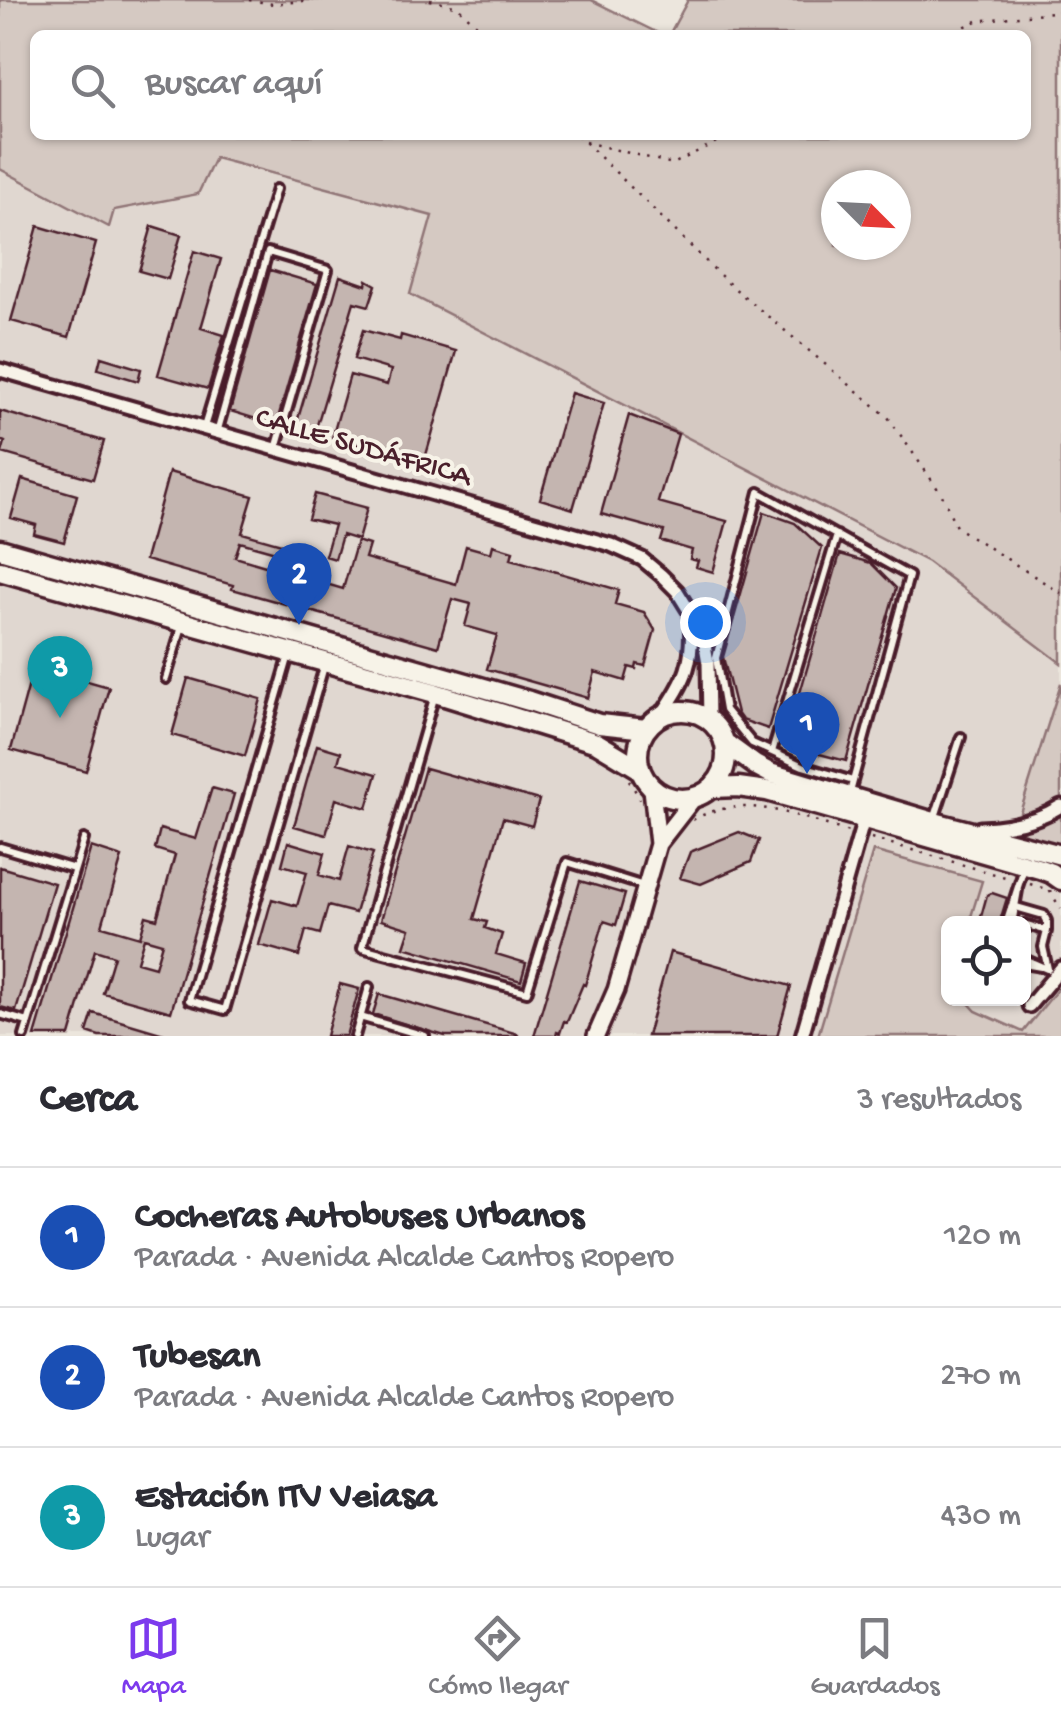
<!DOCTYPE html>
<html lang="es">
<meta charset="utf-8">
<style>
:root{--surface:#fff;--page:#f2f2f3;--text:#2b2b33;--muted:#7c7c81;--line:#e1e1e2;--accent:#7c3aed}
body{margin:0;font-family:"Gochi Hand",sans-serif;background:var(--page);color:var(--text)}
.controls{position:absolute;right:30px;bottom:30px;display:grid;overflow:hidden;border-radius:15px;box-shadow:0 2px 8px #0004}
.controls button{width:90px;height:90px;display:grid;place-items:center;padding:0;border:0;border-bottom:2px solid var(--line);background:var(--surface);color:var(--text);font:50px sans-serif}
.compass{position:absolute;left:821px;top:170px;width:90px;height:90px;border-radius:50%;background:var(--surface);box-shadow:0 2px 8px #0004;rotate:114deg}
.you{position:absolute;left:705px;top:622px;width:35px;height:35px;margin:-25px;border:8px solid #fff;border-radius:50%;background:#1a73e8;box-shadow:0 0 0 15px #1a73e833}
.badge{display:grid;place-items:center;width:65px;height:65px;border-radius:50%;background:var(--accent);color:#fff;font-size:32px;font-weight:700}
.pin{position:absolute;translate:-50% -82px;filter:drop-shadow(0 2px 5px #0008)}
.pin::after{content:'';position:absolute;top:52px;width:35px;height:30px;background:inherit;clip-path:polygon(0 0,100% 0,50% 100%)}
.list{margin:0;padding:0;list-style:none}
h2{display:flex;justify-content:space-between;align-items:center;height:130px;margin:0;padding:0 40px;font-size:42px}
h2 small{font-size:32px;font-weight:400;color:var(--muted)}
.list li{display:grid;grid-template-columns:65px 1fr auto;gap:30px;align-items:center;box-sizing:border-box;height:140px;padding:0 40px;border-top:2px solid var(--line)}
.list b{display:block;font-size:38px;white-space:nowrap}
.list p{margin:0;font-size:32px;white-space:nowrap;color:var(--muted)}
.list em{font-size:32px;font-style:normal;color:var(--muted)}
.icon{flex:none;width:55px;height:55px;fill:none;stroke:currentColor;stroke-width:2;stroke-linecap:round;stroke-linejoin:round}
.map{position:relative;flex:none;width:1061px;height:1036px;overflow:hidden}
.search{position:absolute;background:var(--surface);box-shadow:0 2px 8px #0004;left:30px;right:30px;top:30px;height:110px;display:flex;align-items:center;gap:25px;box-sizing:border-box;padding:0 35px;border-radius:15px;color:var(--muted);font-size:38px}
.sheet{height:550px;background:var(--surface)}
nav{display:flex;justify-content:space-around;align-items:center;box-sizing:border-box;height:140px;border-top:2px solid var(--line);background:var(--surface);font-size:28px;color:var(--muted)}
nav a{display:grid;justify-items:center;gap:5px}
nav .on{color:var(--accent)}
.map>svg:first-child{display:block}
</style>
<div class="map">
<svg width="1061" height="1036" viewBox="0 0 1061 1036">
<rect width="100%" height="100%" fill="#ece6dd"/>
<filter id="ink" filterUnits="userSpaceOnUse"><feTurbulence type="fractalNoise" baseFrequency=".01" numOctaves="2"/><feDisplacementMap in="SourceGraphic" scale="20" xChannelSelector="R" yChannelSelector="G"/><feConvolveMatrix kernelMatrix="1 2 1 2 8 2 1 2 1" color-interpolation-filters="sRGB"/></filter>
<g filter="url(#ink)">
<path fill="#e0d7d0" d="M214 158 433 216 410 294 928 562 1061 663V983L1023 1032 976 1011 965 999 1024 998V924L969 923 982 881 874 851 818 1036H0V169L108 227 114 210 198 194Z"/>
<path fill="#d5c9c2" stroke="#907476" stroke-width="2.5" fill-rule="evenodd" d="M0 0H591L662 35H35V135H1026V35H669L688 0H1061V663L928 562 410 294 432 216 215 158 198 194 114 210 109 227 0 169ZM836 185H896V245H836Z
M1061 683V849L1013 835Z
M873 851 982 881 969 923 948 924V998L965 999 976 1011 1023 1032 1061 985V1036H818Z"/>
<path fill="#c4b5b0" stroke="#4a1f2b" stroke-width="2.5" fill-rule="evenodd" d="M38 226 96 243 69 337 11 321Z
M152 226 181 235 168 279 139 271Z
M194 251 221 259 201 328 224 335 208 389 158 375Z
M270 270 317 284 276 425 230 411Z
M340 276 366 285 367 280 376 285 369 306 354 302 314 435 295 429Z
M363 330 400 340 401 335 456 351 424 462 332 438 350 375 387 385 391 370 354 359Z
M101 357 141 369 138 381 98 369Z
M571 393 604 403 573 509 540 499Z
M0 411 104 441 93 479 2 453 5 442 0 440Z
M629 415 678 434 658 502 727 521 713 572 696 567 698 561 690 559 692 550 661 541 664 531 601 514Z
M169 472 253 496 242 533 314 553 311 562 240 542 235 557 343 589 357 541 369 545 365 558 456 584 466 546 491 553 493 545 513 551 511 559 619 590 615 604 644 612 655 630 645 666 637 664 636 669 629 667 625 681 595 672 588 698 487 669 497 635 465 626 471 604 452 599 438 647 232 589 233 585 145 560Z
M22 479 77 495 64 542 34 534 36 525 11 518Z
M315 494 367 508 358 540 342 535 335 559 325 556 334 525 308 519Z
M764 512 795 523 822 548 768 729 742 720 737 713 723 657Z
M840 554 871 563 896 588 846 761 785 745Z
M34 666 109 687 86 771 11 750Z
M188 678 261 699 245 756 172 735Z
M317 745 341 752 338 763 377 774 367 808 336 799 326 835 294 826Z
M425 768 539 800 532 826 503 818 474 919 487 922 485 928 502 934 496 954 526 963 521 981 404 947 410 929 381 920Z
M212 788 234 794 171 1012 103 993 114 956 95 950 70 1036H35L91 847 122 857 102 926 140 937 146 916 157 919 175 855 155 849 160 829 196 839ZM144 938 162 943 155 967 137 962Z
M739 832 759 840 751 862 701 884 680 878 690 852Z
M288 842 325 853 319 875 339 881 349 846 373 853 355 913 328 906 320 934 306 930 299 956 259 945 272 899 297 906 307 872 282 865Z
M0 867 54 883 16 1011 0 1007Z
M580 881 625 894 616 925 604 921 585 985 583 984 567 1022 564 1021 560 1033 557 1032 556 1036H534Z
M992 893 1007 898 999 924H979L987 895Z
M670 952 791 986 777 1036H647Z
M340 984 359 989 346 1036H326Z
M379 994 518 1034 517 1036H445L431 1032 373 1014Z
M93 1013 164 1034 163 1036H99L87 1032Z"/>
<g fill="none" stroke-linecap="round" stroke-linejoin="round">
<g stroke="#4a1f2b" stroke-width="14">
<path id="service" d="M204 427 276 189
M217 433 268 252 328 270 276 449
M289 655 189 1000 225 1010 325 663
M166 679 183 623
M434 698 362 948 527 992 567 862 644 886
M772 752 837 535
M849 796 909 576 759 492 716 658 725 710 752 743 803 766 853 781
M934 820 961 737
M0 847 74 869
M1016 907 1044 915 1047 921V931L1043 947 1048 969
M1006 924 1024 868
M1012 924 1018 890
M1024 924 1047 931
M1024 959 1047 969
M1024 964 1041 967
M0 1014 28 1022
M360 1017 425 1036
M24 1036 84 839
M355 1036 369 987"/>
</g>
<g stroke="#4a1f2b" stroke-width="19">
<path id="minor" d="M0 370 611 545 642 559 661 575 677 591 703 633 708 663 709 720
M660 717C687 678 694 664 691 616
M980 828C1009 827 1036 822 1061 806
M1029 1006 1061 968
M802 1036 864 819"/>
</g>
<g stroke="#4a1f2b" stroke-width="22">
<path id="tertiary" d="M652 789 658 844
M596 1036 616 990 658 844 693 799"/>
</g>
<g stroke="#4a1f2b" stroke-width="25">
<path id="secondary" d="M0 549 529 701 599 724 646 729
M0 571 435 693 597 743 640 769
M638 755a44 44 0 1 1 88 0a44 44 0 1 1-88 0Z
M725 743 755 765 770 773 934 822 1061 855
M712 788 738 787 767 791 1040 869 1051 873 1061 880"/>
</g>
<path stroke="#4a1f2b" stroke-width="2.5" stroke-dasharray="2.5 8" stroke-linecap="butt" d="M249 0 273 4 315 0
M430 0 458 7 487 35
M946 35 977 21 1061 11
M578 135 727 282 888 417 942 495 956 527 1061 593
M585 142 673 164 730 135
M629 780 640 799
M693 820C743 791 798 817 849 832
M871 838 1012 879
M1030 884 1049 890 1061 909"/>
<use href="#service" stroke="#f7f3e8" stroke-width="6"/>
<use href="#minor" stroke="#f7f3e8" stroke-width="11"/>
<use href="#tertiary" stroke="#f7f3e8" stroke-width="15"/>
<use href="#secondary" stroke="#f7f3e8" stroke-width="18"/>
</g>
</g>
<g text-anchor="middle" dominant-baseline="central" stroke-width="8" stroke-linejoin="round" paint-order="stroke">
<g font-size="30" fill="#4a1f2b" stroke="#f7f3e8">
<text transform="translate(363 449) rotate(16)">CALLE SUDÁFRICA</text>
</g>
</g>
</svg>
<div class="controls">
<button><svg class="icon" aria-label="locate" viewBox="0 0 24 24"><circle cx="12" cy="12" r="6"/><path d="M12 2v4M12 18v4M2 12h4M18 12h4"/></svg></button>
</div>
<svg class="compass" viewBox="-18 -18 36 36"><path d="M0-13l5 13h-10z" fill="#e53935"/><path d="M0 13l5-13h-10z" fill="#7c7c81"/></svg>
<div class="you"></div>
<div class="pin badge" style="left:807px;top:774px;background:#1a4fb4">1</div>
<div class="pin badge" style="left:299px;top:625px;background:#1a4fb4">2</div>
<div class="pin badge" style="left:60px;top:718px;background:#0f9aa8">3</div>
<div class="search"><svg class="icon" aria-label="search" viewBox="0 0 24 24"><circle cx="10" cy="10" r="6"/><path d="M15 15l6 6"/></svg>Buscar aquí</div>
</div>
<section class="sheet">
<h2>Cerca<small>3 resultados</small></h2>
<ul class="list">
<li><span class="badge" style="background:#1a4fb4">1</span><div><b>Cocheras Autobuses Urbanos</b><p>Parada · Avenida Alcalde Cantos Ropero</p></div><em>120 m</em></li>
<li><span class="badge" style="background:#1a4fb4">2</span><div><b>Tubesan</b><p>Parada · Avenida Alcalde Cantos Ropero</p></div><em>270 m</em></li>
<li><span class="badge" style="background:#0f9aa8">3</span><div><b>Estación ITV Veiasa</b><p>Lugar</p></div><em>430 m</em></li>
</ul>
</section>
<nav>
<a class="on"><svg class="icon" aria-label="map" viewBox="0 0 24 24"><path d="M3 6l6-2 6 2 6-2v14l-6 2-6-2-6 2zM9 4v14M15 6v14"/></svg>Mapa</a>
<a><svg class="icon" aria-label="directions" viewBox="0 0 24 24"><path d="M12 3l9 9-9 9-9-9zM9 14v-3h6M13 9l2 2-2 2"/></svg>Cómo llegar</a>
<a><svg class="icon" aria-label="saved" viewBox="0 0 24 24"><path d="M7 4h10v16l-5-4-5 4z"/></svg>Guardados</a>
</nav>
